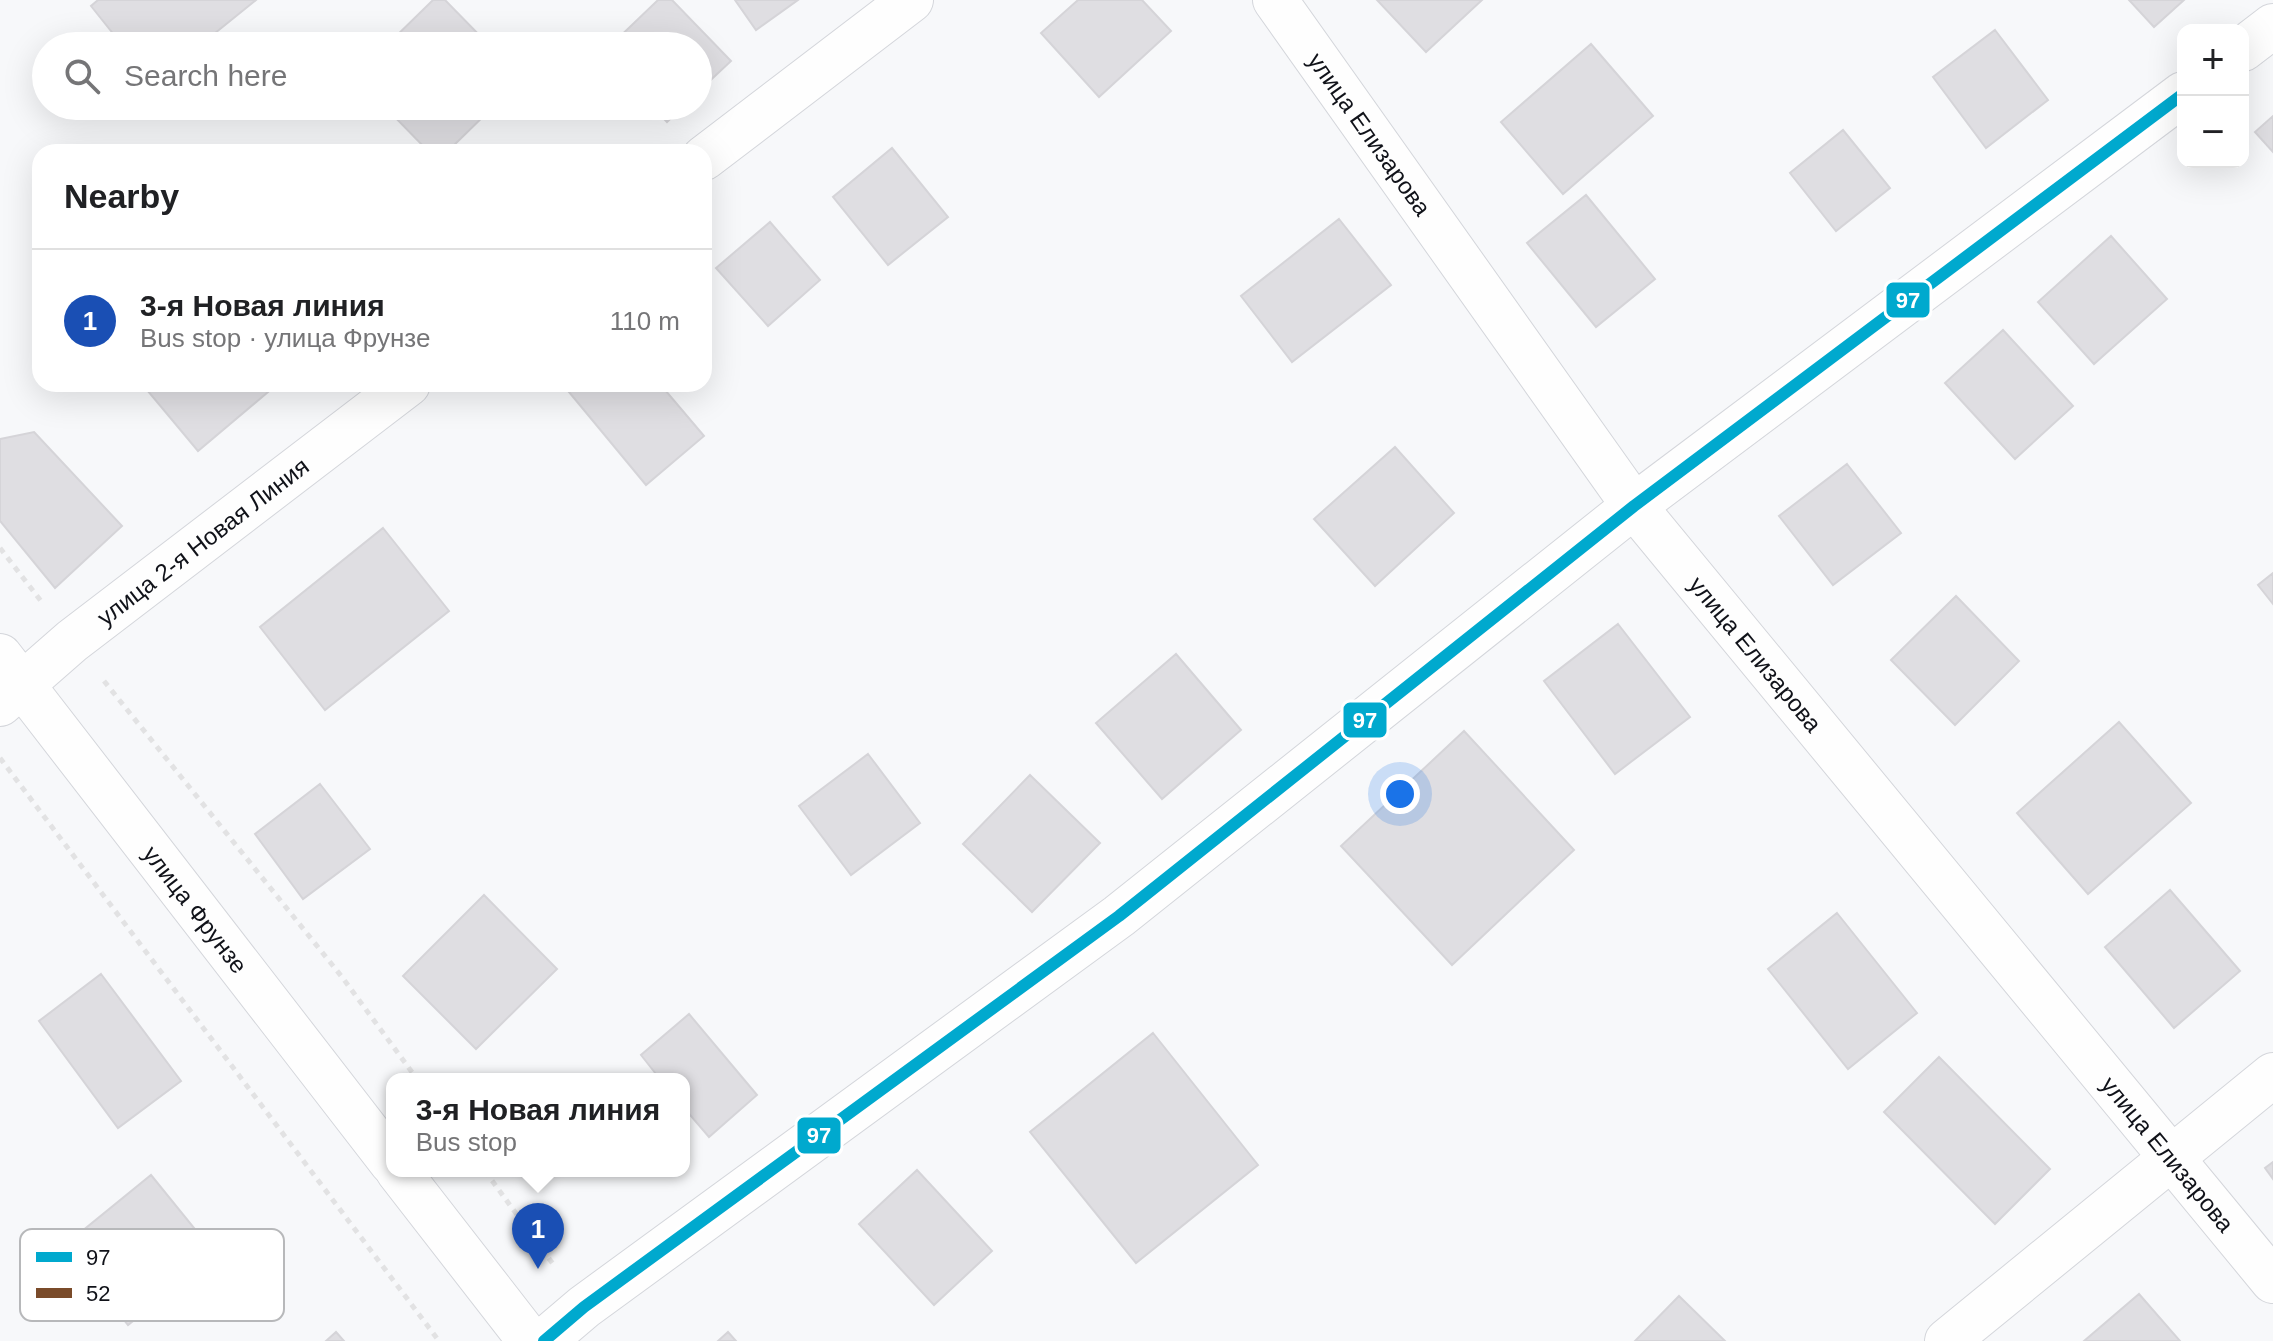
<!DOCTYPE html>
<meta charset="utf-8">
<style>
:root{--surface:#fff;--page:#f6f6f6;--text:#202124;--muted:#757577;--line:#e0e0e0;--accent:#2563eb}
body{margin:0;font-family:Helvetica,sans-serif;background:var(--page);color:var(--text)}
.controls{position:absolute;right:24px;top:24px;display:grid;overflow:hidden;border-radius:16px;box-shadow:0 8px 32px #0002}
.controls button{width:72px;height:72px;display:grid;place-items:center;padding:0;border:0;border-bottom:2px solid var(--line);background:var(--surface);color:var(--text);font:40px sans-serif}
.you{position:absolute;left:1400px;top:794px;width:28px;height:28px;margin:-20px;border:6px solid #fff;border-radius:50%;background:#1a73e8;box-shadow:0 0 0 12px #1a73e833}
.badge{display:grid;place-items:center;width:52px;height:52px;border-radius:50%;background:var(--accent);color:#fff;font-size:26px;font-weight:700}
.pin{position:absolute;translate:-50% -66px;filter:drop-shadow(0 2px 4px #0008)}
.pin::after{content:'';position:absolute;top:42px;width:28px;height:24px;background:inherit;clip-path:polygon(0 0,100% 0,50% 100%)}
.popup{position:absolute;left:386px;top:1073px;width:304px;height:104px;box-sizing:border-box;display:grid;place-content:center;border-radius:16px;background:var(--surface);filter:drop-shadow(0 2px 6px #0005);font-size:26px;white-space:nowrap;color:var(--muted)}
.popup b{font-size:30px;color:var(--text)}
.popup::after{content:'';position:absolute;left:50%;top:100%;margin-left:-16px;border:16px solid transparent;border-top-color:var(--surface)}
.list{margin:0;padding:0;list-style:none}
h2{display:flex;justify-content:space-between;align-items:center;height:104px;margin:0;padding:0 32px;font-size:34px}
h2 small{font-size:26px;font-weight:400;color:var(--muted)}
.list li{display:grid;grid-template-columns:52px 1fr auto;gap:24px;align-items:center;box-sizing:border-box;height:144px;padding:0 32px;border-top:2px solid var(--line)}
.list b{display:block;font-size:30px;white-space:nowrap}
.list p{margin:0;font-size:26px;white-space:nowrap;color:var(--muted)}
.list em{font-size:26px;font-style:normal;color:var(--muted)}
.icon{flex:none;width:44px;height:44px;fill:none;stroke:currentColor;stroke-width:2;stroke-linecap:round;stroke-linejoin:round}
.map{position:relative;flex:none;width:2273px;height:1341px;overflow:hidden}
.search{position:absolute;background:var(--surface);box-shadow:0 8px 32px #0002;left:32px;top:32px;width:680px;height:88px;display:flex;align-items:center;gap:20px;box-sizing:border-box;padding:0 28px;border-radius:44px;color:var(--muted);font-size:30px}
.panel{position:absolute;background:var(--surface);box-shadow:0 8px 32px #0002;left:32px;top:144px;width:680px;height:248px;border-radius:24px}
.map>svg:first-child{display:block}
</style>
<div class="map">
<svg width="2273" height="1341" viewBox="0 0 2273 1341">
<rect width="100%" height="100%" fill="#f7f8fa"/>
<path fill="#dfdee2" stroke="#d5d4d8" stroke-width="2" d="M98 0H256L199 46H123L91 6Z
M433 0H445L490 46H386Z
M658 0H672L731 61 698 92V46H610Z
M735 0H798L756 30Z
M1078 0H1142L1171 31 1099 97 1041 33Z
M1377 0H1482L1426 52Z
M2129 0H2184L2154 27Z
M1995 30 2048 100 1986 148 1933 77Z
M1591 44 1653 116 1563 194 1501 122Z
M384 106H494L447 152H429Z
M652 106H684L667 122Z
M2273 116V152L2255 132Z
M1843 130 1890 188 1836 231 1790 173Z
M892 148 948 217 888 265 833 197Z
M1586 195 1655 279 1596 327 1527 243Z
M1339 219 1391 285 1292 362 1241 296Z
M770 222 820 280 768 326 716 268Z
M2111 236 2167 299 2094 364 2038 302Z
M2003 330 2073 406 2015 459 1945 383Z
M142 384H271L274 387 198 451Z
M566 384H660L704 436 646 485 564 386Z
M34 432 122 526 55 588 0 521V439Z
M1395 447 1454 513 1375 586 1314 519Z
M1847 464 1901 533 1833 585 1779 516Z
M383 528 449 611 325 710 260 627Z
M2273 573V604L2258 585Z
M1956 596 2019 661 1955 725 1891 660Z
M1618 624 1690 717 1615 774 1544 681Z
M1176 654 1241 730 1162 799 1096 723Z
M2119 722 2191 803 2088 894 2017 813Z
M1464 731 1574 850 1452 965 1341 846Z
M868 754 920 823 851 875 799 806Z
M1030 775 1100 843 1032 912 963 844Z
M320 784 370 849 303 899 255 834Z
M2170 890 2240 971 2174 1028 2105 947Z
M484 895 557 969 476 1049 403 976Z
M1837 913 1917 1013 1848 1069 1768 969Z
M101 974 181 1081 118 1128 39 1021Z
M689 1014 757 1095 709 1137 684 1108V1079H660L641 1055Z
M1153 1033 1258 1165 1136 1263 1030 1132Z
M1939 1057 2050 1169 1995 1224 1884 1112Z
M2273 1162V1179L2265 1168Z
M917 1170 992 1251 934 1305 859 1224Z
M151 1175 216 1255 128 1325 65 1245Z
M2139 1294 2180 1341H2084Z
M1679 1296 1725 1341H1635Z
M336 1332 344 1341H326Z
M728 1332 736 1341H718Z"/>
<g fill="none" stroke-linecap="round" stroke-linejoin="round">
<g stroke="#d4d6db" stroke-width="46">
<g id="minor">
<path id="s1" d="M1275 0 1634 506 2273 1281"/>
<path d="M2243 49 2273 26"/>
<path d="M704 158 911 0"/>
<path id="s2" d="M0 704 72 641 408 384"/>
<path d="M544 1341 584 1307 1119 916 1634 506 2183 94"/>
<path d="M1947 1341 2273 1075"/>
</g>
</g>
<g stroke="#d4d6db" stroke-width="46">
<g id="secondary">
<path id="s3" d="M0 656 392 1163"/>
<path d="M398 1171 530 1341"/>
</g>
</g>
<path stroke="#e2e2e3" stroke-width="5" stroke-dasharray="6 6" stroke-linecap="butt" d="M0 548 41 601
M104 681 342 977 417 1079
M0 758 439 1341
M485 1171 553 1264"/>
<use href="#minor" stroke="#fefefe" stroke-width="44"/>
<use href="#secondary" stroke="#fefefe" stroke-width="44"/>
<g stroke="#fff" stroke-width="18">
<path id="bus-1" d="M544 1341 584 1307 1119 916 1634 506 2183 94"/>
</g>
<use href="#bus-1" stroke="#00a9ce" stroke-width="12"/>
</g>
<g text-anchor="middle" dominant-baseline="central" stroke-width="7" stroke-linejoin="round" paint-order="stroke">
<g font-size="24" fill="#101219" stroke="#fff">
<text stroke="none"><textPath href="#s1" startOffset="164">улица Елизарова</textPath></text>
<text stroke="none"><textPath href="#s2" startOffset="260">улица 2-я Новая Линия</textPath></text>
<text stroke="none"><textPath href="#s1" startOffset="812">улица Елизарова</textPath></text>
<text stroke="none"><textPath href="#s3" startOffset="320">улица Фрунзе</textPath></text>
<text stroke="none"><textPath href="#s1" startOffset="1460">улица Елизарова</textPath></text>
</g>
</g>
<rect x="20" y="1229" width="264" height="92" rx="12" fill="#fff" stroke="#b7b8ba" stroke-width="2"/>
<rect x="36" y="1252" width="36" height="10" fill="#00a9ce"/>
<rect x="36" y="1288" width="36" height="10" fill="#7a4b2a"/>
<g font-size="22" fill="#101219">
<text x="86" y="1265">97</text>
<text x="86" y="1301">52</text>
</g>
<g stroke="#fff" stroke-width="3">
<rect x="1885" y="281" width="46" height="38" rx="8" fill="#00a9ce"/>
<rect x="1342" y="701" width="46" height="38" rx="8" fill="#00a9ce"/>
<rect x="796" y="1116" width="46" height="39" rx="8" fill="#00a9ce"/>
</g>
<g font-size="22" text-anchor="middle" font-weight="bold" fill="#fff">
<text x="1908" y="308">97</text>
<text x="1365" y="728">97</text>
<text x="819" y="1143">97</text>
</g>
</svg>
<div class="controls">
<button>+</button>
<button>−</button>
</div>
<div class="you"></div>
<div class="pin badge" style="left:538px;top:1269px;background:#1a4fb4">1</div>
<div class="popup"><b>3-я Новая линия</b>Bus stop</div>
<div class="search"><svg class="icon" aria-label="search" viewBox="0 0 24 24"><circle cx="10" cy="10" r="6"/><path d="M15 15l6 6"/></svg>Search here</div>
<section class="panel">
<h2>Nearby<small></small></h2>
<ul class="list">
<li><span class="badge" style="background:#1a4fb4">1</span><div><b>3-я Новая линия</b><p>Bus stop · улица Фрунзе</p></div><em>110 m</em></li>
</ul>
</section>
</div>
